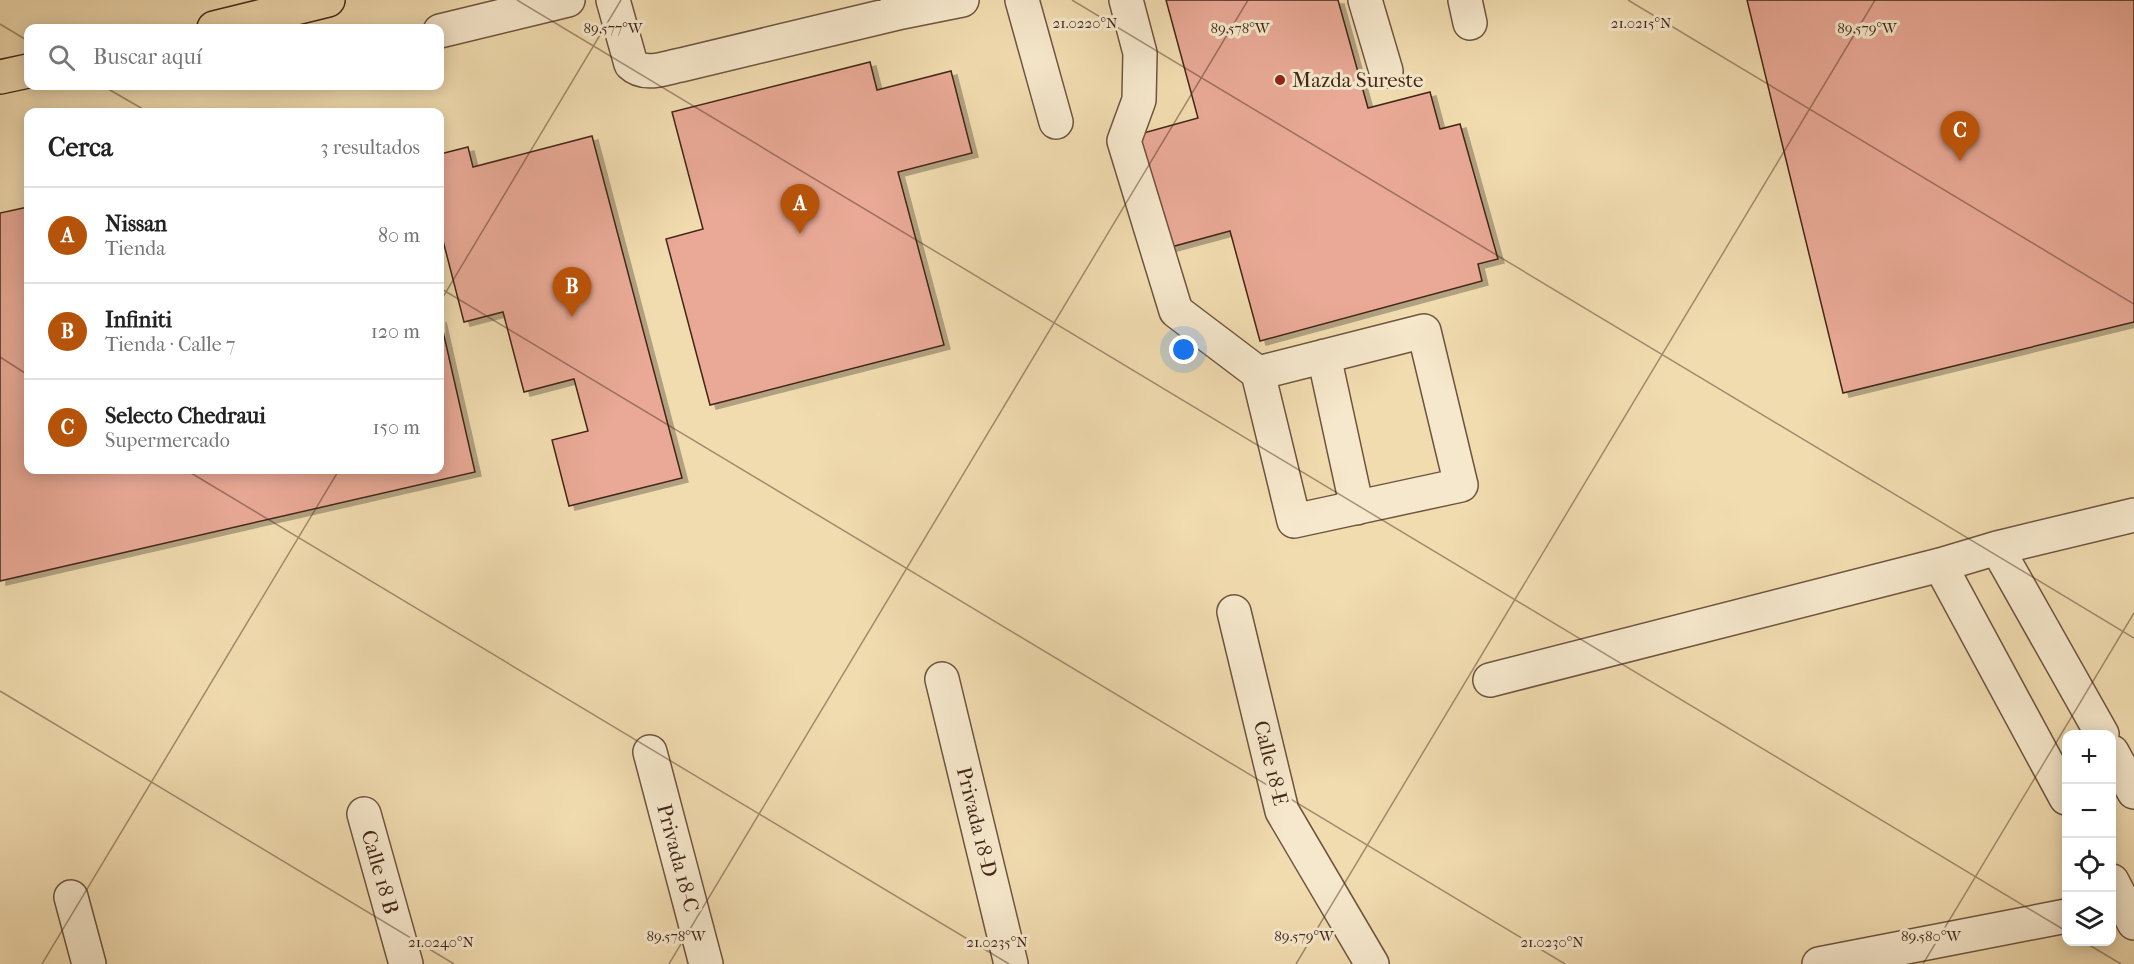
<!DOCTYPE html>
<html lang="es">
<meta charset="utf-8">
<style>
:root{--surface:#fff;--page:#f2f2f2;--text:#222;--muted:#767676;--line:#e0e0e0;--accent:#b45309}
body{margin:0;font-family:"IM FELL French Canon",serif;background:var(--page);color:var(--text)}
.controls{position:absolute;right:18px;bottom:18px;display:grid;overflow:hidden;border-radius:12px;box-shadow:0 3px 15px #0003}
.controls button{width:54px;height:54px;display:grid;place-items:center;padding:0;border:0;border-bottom:2px solid var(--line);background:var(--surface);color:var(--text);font:30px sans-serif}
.you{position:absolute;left:1184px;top:350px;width:21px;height:21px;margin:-15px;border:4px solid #fff;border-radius:50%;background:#1a73e8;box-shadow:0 0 0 9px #1a73e833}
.badge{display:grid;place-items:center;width:39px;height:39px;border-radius:50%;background:var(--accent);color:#fff;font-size:20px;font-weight:700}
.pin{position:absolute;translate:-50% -50px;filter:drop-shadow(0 2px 3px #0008)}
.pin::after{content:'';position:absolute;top:32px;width:21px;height:18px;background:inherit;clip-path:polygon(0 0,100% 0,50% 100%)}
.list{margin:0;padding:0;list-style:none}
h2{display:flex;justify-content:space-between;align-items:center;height:78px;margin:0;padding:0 24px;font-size:26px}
h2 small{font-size:20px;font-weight:400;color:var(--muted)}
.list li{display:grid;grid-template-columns:39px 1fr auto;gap:18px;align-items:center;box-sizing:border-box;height:96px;padding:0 24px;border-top:2px solid var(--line)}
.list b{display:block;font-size:22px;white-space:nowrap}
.list p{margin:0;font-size:20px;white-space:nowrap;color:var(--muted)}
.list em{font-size:20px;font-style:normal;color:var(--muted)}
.icon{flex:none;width:33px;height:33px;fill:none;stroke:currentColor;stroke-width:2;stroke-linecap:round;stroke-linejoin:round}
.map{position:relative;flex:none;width:2134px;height:964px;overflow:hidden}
.search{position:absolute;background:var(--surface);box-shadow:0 3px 15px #0003;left:24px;top:24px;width:420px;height:66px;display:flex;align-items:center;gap:15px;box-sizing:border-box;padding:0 21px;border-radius:12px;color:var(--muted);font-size:22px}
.panel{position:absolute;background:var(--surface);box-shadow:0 3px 15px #0003;left:24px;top:108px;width:420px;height:366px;border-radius:12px}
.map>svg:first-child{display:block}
</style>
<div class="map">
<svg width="2134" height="964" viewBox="0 0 2134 964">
<defs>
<filter id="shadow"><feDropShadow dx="6" dy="4" stdDeviation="0" flood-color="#0004"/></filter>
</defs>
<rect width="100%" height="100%" fill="#f1dcb0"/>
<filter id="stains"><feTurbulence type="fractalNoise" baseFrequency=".00333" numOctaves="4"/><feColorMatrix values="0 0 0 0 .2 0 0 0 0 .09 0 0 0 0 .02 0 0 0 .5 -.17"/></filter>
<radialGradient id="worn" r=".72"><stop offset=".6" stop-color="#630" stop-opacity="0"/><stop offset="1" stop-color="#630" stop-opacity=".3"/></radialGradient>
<path fill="#e9a996" stroke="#422719" stroke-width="1.5" filter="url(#shadow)" d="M1166 0H1338L1368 108 1430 92 1440 129 1460 124 1498 259 1478 264 1482 281 1260 341 1230 231 1160 250 1129 137 1198 118Z
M1747 0H2134V322L1843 393Z
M870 62 877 90 951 71 972 153 898 172 944 345 710 405 666 239 703 229 672 112Z
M592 136 682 478 569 506 552 440 588 431 574 379 524 392 503 312 464 322 440 229V154L468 147 473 167Z
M28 207V470H440V318L475 472 0 581V213Z"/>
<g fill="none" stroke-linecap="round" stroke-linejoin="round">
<g stroke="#6e543f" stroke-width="36">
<path id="minor" d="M613 0 631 64C645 77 664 68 681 65L902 12 897 0
M1022 0 1056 122
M1126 0 1140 53 1139 100 1124 141 1176 311 1258 373 1294 521 1461 485 1424 331 1258 373
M1365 0 1386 71
M1465 0 1470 23
M902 12 962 0
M440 31 568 0
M1324 356 1357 508
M1997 548 2102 734
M1940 565 2066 798
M1234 612 1282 811 1372 964
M942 679 1011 964
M1490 680 1940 565 1997 548 2134 515
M650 752 706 964
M2112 752 2134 792
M364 814 406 964
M2112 881 2134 923
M71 897 89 964
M1819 964 2066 916"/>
</g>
<g stroke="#422719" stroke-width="36">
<path id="major" d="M214 28 328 0
M0 77 28 71"/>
</g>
<use href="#minor" stroke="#f6e8cc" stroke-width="33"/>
<use href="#major" stroke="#f1dcb0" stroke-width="33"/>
</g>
<path fill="none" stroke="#422719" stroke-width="1.5" stroke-opacity="0.45" d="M517 0 2066 931M1072 0 2134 638M1628 0 2134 304M0 24 28 41M103 86 148 112M440 288 1565 964M440 302 621 0M0 357 28 375M186 470 1009 964M0 691 454 964M2084 942 2121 964M42 964 339 470M669 964 1248 0M1296 964 1875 0M1923 964 2134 613"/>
<circle fill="#8f2418" stroke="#f6e8cc" stroke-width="2" cx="1280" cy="80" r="6"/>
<g text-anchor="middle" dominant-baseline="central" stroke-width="6" stroke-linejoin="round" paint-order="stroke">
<g font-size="21" fill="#422719" stroke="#f6e8cc" text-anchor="start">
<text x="1292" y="80">Mazda Sureste</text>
</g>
<g font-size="21" fill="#422719" stroke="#f6e8cc">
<text transform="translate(1271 763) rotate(76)">Calle 18-E</text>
<text transform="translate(977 822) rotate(76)">Privada 18-D</text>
<text transform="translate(678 858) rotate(75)">Privada 18-C</text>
<text transform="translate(380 872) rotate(74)">Calle 18 B</text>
</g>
</g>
<g font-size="15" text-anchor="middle" fill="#422719" stroke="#f6e8cc" stroke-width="6" stroke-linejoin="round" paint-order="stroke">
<text x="1085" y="28">21.0220°N</text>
<text x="1641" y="28">21.0215°N</text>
<text x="613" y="33">89.577°W</text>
<text x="1240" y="33">89.578°W</text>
<text x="1867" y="33">89.579°W</text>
<text x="676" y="941">89.578°W</text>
<text x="1304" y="941">89.579°W</text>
<text x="1931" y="941">89.580°W</text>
<text x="441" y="947">21.0240°N</text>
<text x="997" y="947">21.0235°N</text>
<text x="1552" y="947">21.0230°N</text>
</g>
<rect width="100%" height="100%" filter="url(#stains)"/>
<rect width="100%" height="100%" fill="url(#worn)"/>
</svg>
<div class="controls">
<button>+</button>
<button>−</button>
<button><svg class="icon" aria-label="locate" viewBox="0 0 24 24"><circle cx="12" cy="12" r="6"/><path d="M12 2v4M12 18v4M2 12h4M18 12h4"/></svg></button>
<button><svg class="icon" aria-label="layers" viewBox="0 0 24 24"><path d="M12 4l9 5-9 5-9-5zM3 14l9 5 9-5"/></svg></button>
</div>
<div class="you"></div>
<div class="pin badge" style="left:800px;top:234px">A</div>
<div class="pin badge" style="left:572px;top:317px">B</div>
<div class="pin badge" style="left:1960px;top:161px">C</div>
<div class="search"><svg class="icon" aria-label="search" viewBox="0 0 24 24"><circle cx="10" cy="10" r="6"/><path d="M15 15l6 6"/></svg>Buscar aquí</div>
<section class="panel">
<h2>Cerca<small>3 resultados</small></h2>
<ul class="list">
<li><span class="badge">A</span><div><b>Nissan</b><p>Tienda</p></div><em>80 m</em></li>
<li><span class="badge">B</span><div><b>Infiniti</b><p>Tienda · Calle 7</p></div><em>120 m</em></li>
<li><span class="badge">C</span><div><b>Selecto Chedraui</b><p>Supermercado</p></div><em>150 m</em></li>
</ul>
</section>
</div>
